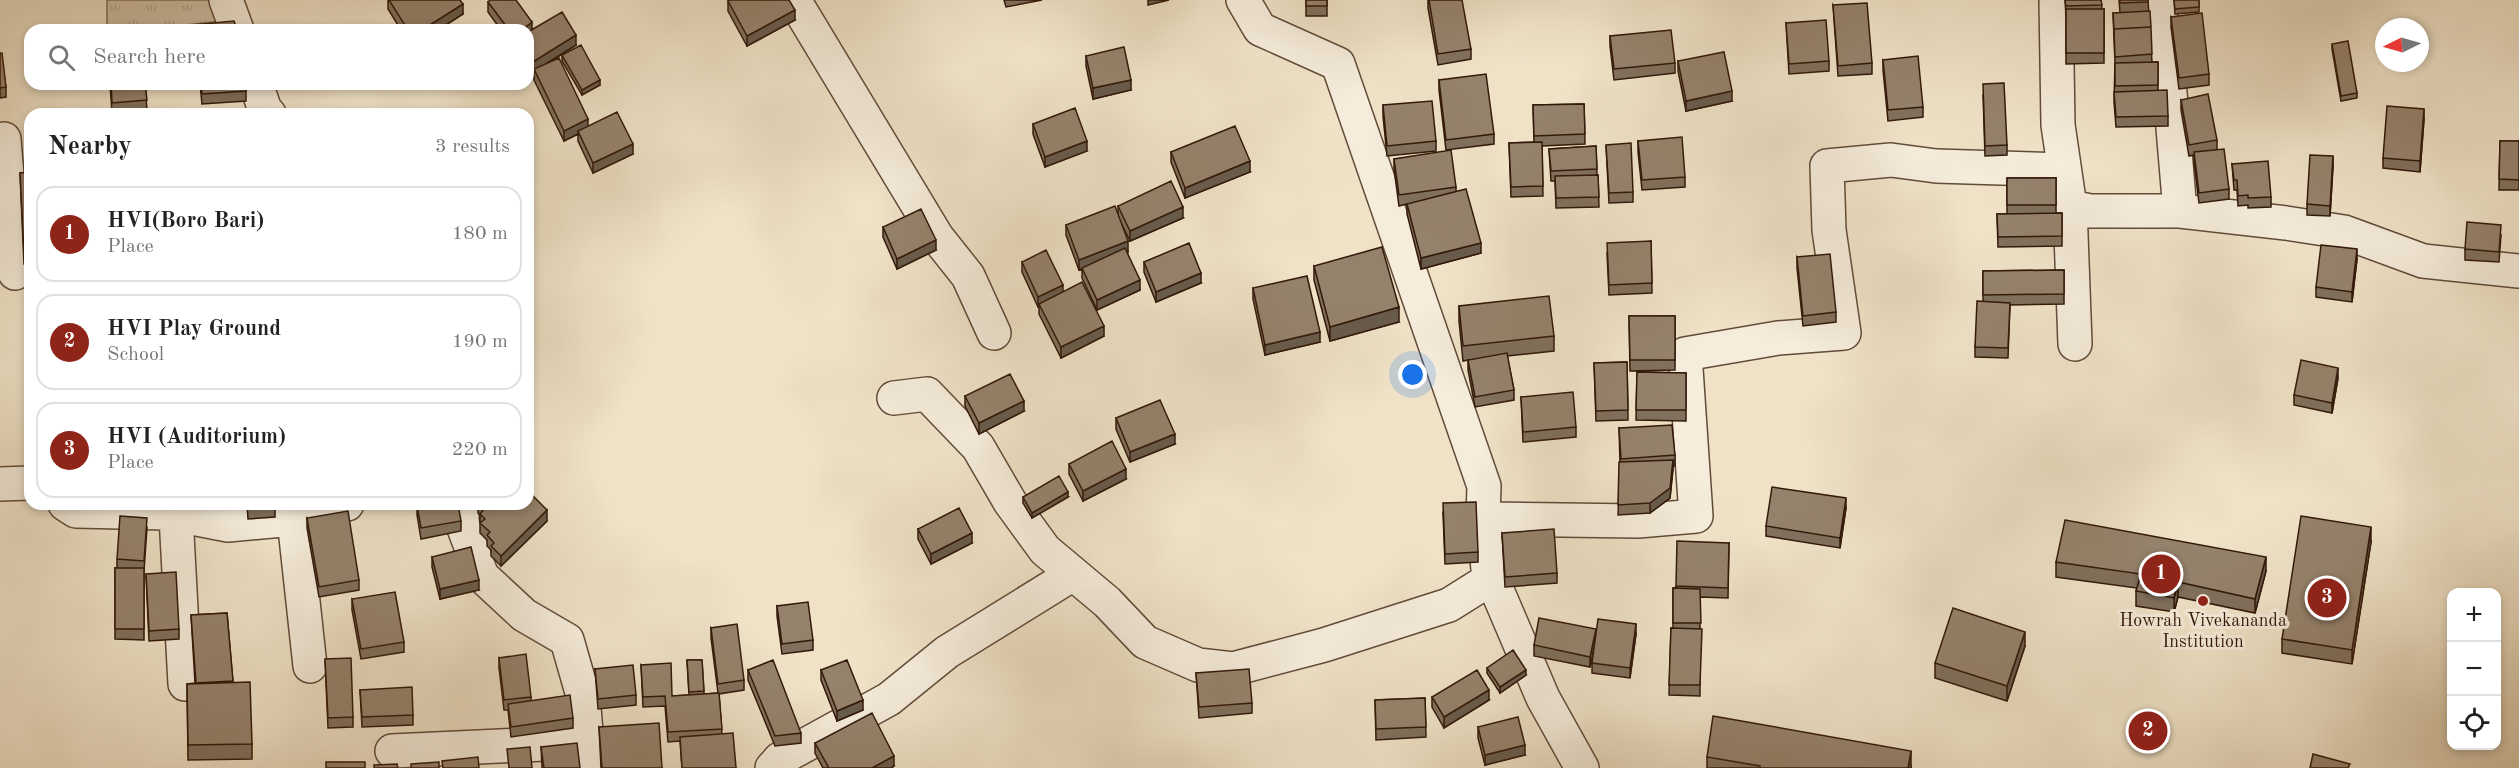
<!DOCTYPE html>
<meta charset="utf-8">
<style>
:root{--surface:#fff;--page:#f2f2f2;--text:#222;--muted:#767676;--line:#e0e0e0;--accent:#8f2418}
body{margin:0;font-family:"Old Standard TT",serif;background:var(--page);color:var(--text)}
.controls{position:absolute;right:18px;bottom:18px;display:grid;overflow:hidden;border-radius:12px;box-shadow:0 3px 9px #0003}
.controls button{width:54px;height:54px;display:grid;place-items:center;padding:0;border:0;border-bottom:2px solid var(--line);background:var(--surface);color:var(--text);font:30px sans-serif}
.compass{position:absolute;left:2375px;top:18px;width:54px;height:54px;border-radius:50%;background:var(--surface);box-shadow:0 3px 9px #0003;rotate:265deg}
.you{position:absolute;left:1413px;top:375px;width:21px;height:21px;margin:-15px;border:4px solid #fff;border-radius:50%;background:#1a73e8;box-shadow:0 0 0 9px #1a73e833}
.badge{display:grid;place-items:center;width:39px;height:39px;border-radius:50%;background:var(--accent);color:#fff;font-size:20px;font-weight:700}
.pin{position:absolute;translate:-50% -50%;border:3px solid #fff;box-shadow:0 2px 6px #0006}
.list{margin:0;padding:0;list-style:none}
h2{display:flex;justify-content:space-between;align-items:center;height:78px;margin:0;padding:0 24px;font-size:26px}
h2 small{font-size:20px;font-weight:400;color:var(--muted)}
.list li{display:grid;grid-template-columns:39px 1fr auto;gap:18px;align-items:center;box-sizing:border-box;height:96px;margin:0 12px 12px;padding:0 12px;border:2px solid var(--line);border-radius:18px}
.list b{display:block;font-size:22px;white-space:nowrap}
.list p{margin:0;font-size:20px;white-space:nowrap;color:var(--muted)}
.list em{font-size:20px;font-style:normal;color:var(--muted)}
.icon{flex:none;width:33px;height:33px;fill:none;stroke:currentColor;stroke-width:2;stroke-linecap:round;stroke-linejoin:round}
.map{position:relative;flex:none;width:2519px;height:768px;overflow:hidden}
.search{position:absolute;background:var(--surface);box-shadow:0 3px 9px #0003;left:24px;top:24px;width:510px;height:66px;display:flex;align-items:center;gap:15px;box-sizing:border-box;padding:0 21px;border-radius:18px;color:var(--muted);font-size:22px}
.panel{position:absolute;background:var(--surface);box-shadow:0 3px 9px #0003;left:24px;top:108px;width:510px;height:402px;border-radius:18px}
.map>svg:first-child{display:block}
</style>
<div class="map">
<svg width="2519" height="768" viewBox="0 0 2519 768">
<defs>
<pattern id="park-tufts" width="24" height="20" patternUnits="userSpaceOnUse" patternTransform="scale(1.5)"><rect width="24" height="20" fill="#cfc0a7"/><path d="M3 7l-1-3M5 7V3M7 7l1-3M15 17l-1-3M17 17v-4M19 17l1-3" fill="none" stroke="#b2a48e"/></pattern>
</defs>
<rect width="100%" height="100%" fill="#efe2c7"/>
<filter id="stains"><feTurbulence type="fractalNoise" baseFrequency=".00333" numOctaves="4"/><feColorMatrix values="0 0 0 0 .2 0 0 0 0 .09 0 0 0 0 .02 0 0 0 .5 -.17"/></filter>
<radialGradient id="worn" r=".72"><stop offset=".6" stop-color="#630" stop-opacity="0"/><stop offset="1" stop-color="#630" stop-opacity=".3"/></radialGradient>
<path fill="url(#park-tufts)" stroke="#816c58" stroke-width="1.5" d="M107 0H226L233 20 136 30H107Z"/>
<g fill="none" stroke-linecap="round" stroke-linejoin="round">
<g stroke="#624b39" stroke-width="36">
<path id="minor" d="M226 0 237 30
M794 0 937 237 968 276 994 333
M1243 0 1260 29 1338 64 1484 486 1483 519 1488 569 1543 698 1582 768
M2056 0 2058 125 2070 207 2090 211H2180L2286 223 2344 232 2423 261 2519 271
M2158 0 2168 69 2180 211
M256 84 265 110 269 114
M0 140 4 139 15 273
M2070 207 2075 344
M894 398 927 394 978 447 1010 502 1045 550 1107 602 1145 642 1198 665 1233 669 1324 645 1449 605 1492 578
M0 484 30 483
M65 504 76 511 166 513 228 525 294 519 347 504
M462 504V523L482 576 524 615 567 640 583 696 589 768
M176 516 185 684
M294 519 310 666
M1483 519 1638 521 1696 516 1685 354 1778 338 1844 333 1829 230 1827 166 1891 160 1936 166 2064 170
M392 751 586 742
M772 768 780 759 889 699 947 652 1073 574"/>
</g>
<use href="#minor" stroke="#f5ecdb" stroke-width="33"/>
</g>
<path fill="#80705d" stroke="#33190a" stroke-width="1.5" d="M388 0H460L463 14 438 30H401L388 9Z
M1004 0H1042L1006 7Z
M1306 0H1327V16H1306Z
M1428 0 1471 49V59L1438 65 1428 8Z
M2065 0H2101L2102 9H2104V63L2066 64V17Z
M2119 0H2148L2152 62H2158V90L2168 116V126L2116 127 2114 102 2115 63 2113 13H2120Z
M2174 0H2199V12L2175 14Z
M728 1 795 20 747 46 728 11Z
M488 2 532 30 576 45 547 64 588 126 633 154 593 173 578 141V134L564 141 534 80V71L528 75V30H501L488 12Z
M1833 5 1872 63V74L1838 76Z
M2171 17 2209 74V85L2179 89 2171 27Z
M1786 23 1829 61V71L1789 74Z
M1610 36 1675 63V73L1614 80 1610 46Z
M2332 44 2357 93V98L2341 101 2332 49Z
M0 53 6 87V97L0 98Z
M562 55 600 85 582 95 562 61Z
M1086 56 1131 90 1093 99 1086 66Z
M1883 60 1923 107V117L1888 121 1883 70Z
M1678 61 1732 101 1686 111 1678 71Z
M1439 80 1494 134V144L1446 150 1439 90Z
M110 84H145L147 110 112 113Z
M200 84H246V101L202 104Z
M1983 94 2007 145V155L1985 156Z
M2181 100 2217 140V149L2229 189V199L2199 203 2194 162V155L2189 156 2181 110Z
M1584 104 1585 144 1542 146 1543 196 1511 197 1509 143 1534 142 1533 105Z
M1383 105 1436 141V151L1387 156 1383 116Z
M2424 119 2420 172 2383 168V158Z
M1033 124 1087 151 1045 167 1033 134Z
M1638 141 1685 177V187L1642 190 1638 152Z
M2500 141H2519V190H2499Z
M1606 145 1633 192V202L1609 203Z
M1596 146 1597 175H1598L1599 207 1556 208 1555 181H1551L1549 149Z
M1171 152 1250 172 1185 198 1171 162Z
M1394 159 1456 187V191L1481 253 1421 269 1407 214V204L1399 206 1394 169Z
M2232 164 2271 197V207L2248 208V205L2238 206 2237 190H2234Z
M2333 166 2330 216 2307 215V204Z
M30 172V264H24L20 173Z
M2007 178H2056V213H2062V246L1998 247 1997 214H2007Z
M1118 206 1183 218 1130 241 1121 223 1128 252H1127L1140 290 1097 310 1082 278V269L1079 270 1066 235V225L1118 214Z
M883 227 936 250 897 269 883 237Z
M2501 235 2499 262 2465 260V249Z
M1651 241 1652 293 1609 295 1607 253Z
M1797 257 1836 312V322L1803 326 1797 268Z
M2357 259 2352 302 2316 297V287Z
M1022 262 1063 292 1104 336 1061 358 1039 314V307H1038L1022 272Z
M1144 262 1201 283 1156 302 1144 272Z
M1314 266 1399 322 1330 341 1314 280Z
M2064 270V304L2010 305 2008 358 1975 357V347L1983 302V271Z
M1253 288 1320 342 1265 355 1253 299Z
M1459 306 1554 336V351L1507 356 1514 390V400L1475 407 1468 370V360L1463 361 1459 321Z
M1629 316H1675V370L1630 371Z
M1627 362 1628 420 1596 421 1594 363Z
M1637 372 1686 373V421L1636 420Z
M2338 378 2332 413 2294 405V395Z
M965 396 1024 411 979 434 965 406Z
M1521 397 1576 427V437L1523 442Z
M1116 418 1175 444 1130 462 1116 429Z
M1619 428 1675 455V466H1673L1670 498 1650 513 1618 515 1620 462Z
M1069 464 1126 479 1083 501 1069 474Z
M1023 497H1068L1032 518 1023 503Z
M84 504H110V507L84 508Z
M117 504H145V507L118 508Z
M247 504H275V517L248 519Z
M478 504H528L547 521 501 566 491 556V550L487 546V540L480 533V515L478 513Z
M417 505 461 521V531L421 539 417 515Z
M1846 508 1840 548 1766 536V526Z
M1443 513 1478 552V562L1445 564Z
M307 518 359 580V590L319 597 307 528Z
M147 528 144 571V640L115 639V568H117V559Z
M918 529 972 543 931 564 918 539Z
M1502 533 1557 573V583L1505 587Z
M2371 542 2352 664 2282 653V639Z
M1729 543 1728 598 1700 597V696L1669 695 1671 628H1673V588H1676V586Z
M432 557 479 590 440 599 432 567Z
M2056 562 2266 571 2255 613 2178 597 2174 612 2136 606V591L2137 588 2056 577Z
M146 574 179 629V639L149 641Z
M352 599 404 642V652L361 659 352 610Z
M777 606 813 640V650L782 654 777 616Z
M227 613 233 683 252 744V759L188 760 187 684 195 683 191 615Z
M711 628 744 680V690L719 694 722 734 736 768H682L680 741 668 742 665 706 643 707 641 665 672 696 689 695 687 660H702L704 694 718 693 711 638Z
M1596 629 1590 667 1534 656V645Z
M1636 634 1630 678 1592 673V663Z
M2025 646 2007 701 1935 678V663Z
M499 658 531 697V701L573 718V728L511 737 508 710H504L499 668Z
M325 659 353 717V727L328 728Z
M1487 668 1526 675 1500 693 1487 673Z
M595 669 636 695V705L598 709Z
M748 670 801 733V743L775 746 748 680Z
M821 670 863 710 837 721 821 680Z
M1196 673 1252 703V713L1199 718Z
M360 690 413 715V725L362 727Z
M1432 697 1489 700 1444 728 1432 707Z
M1425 698 1426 737 1376 740 1375 700Z
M599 727 662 768H601Z
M1478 727 1525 755 1485 765 1478 738Z
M815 743 894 766 891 768H823L815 753Z
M541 747 580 768H542Z
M1707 757 1911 765V768H1707Z"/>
<path fill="#685b4c" stroke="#33190a" stroke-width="1.5" d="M1148 0H1169L1148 5Z
M463 4V14L438 30H422Z
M795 10V20L747 46V36Z
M532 22V32L528 36V30H522Z
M576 35V45L528 75V65Z
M600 80V85L582 95V90Z
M1131 80V90L1093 99V88Z
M1732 91V101L1686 111V101Z
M2424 109V119L2420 172V161Z
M588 119V129L578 131V134L564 141V131Z
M1087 141V151L1045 167V157Z
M633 144V154L593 173V163Z
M2333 156V166L2330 216V206Z
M1250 161V172L1185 198V188Z
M1183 207V218L1130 241V231Z
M936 240V250L897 269V259Z
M1128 241V252L1079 270V260Z
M1481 243V253L1421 269V258Z
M2357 249V259L2352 302V292Z
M1201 273V283L1156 302V292Z
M1140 280V290L1097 310V300Z
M1063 285V296L1039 304V307H1038V297Z
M1399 307V322L1330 341V327Z
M1104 326V336L1061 358V347Z
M1320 332V342L1265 355V345Z
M2338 368V378L2332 413V403Z
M1024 401V411L979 434V423Z
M1175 434V444L1130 462V452Z
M1673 460V470L1670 498 1650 513V503Z
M1126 469V479L1083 501V491Z
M1068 492V497L1032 518V513Z
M1846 498V508L1840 548V538Z
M547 510V521L501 566V556Z
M2371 527V542L2352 664V650Z
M972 533V543L931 564V554Z
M2266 557V571L2255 613V599Z
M479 580V590L440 599V589Z
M2178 582V597L2174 612V598Z
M1636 624V634L1630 678V668Z
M1596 629V639L1590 667V657Z
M2025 632V646L2007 701V686Z
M1526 670V675L1500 693V687Z
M1489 690V700L1444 728V717Z
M863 700V710L837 721V711Z
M1525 745V755L1485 765V755Z
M1911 751V768H1908Z
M894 756V766L891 768H872Z"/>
<path fill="#95826c" stroke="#33190a" stroke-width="1.5" d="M389 0H460L463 4 422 30H408Z
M490 0H516L532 22 522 30H509L488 2Z
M730 0H789L795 10 747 36 728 1Z
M1306 0H1327V6H1306Z
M1429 0H1462L1471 49 1438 54Z
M2065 0H2101L2102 5 2066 6Z
M2120 0H2148V2L2120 3Z
M2174 0H2199V7L2175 9Z
M1867 3 1872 63 1838 66 1833 5Z
M2066 9H2104V53H2066Z
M2150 11 2151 27 2114 29 2113 13Z
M562 12 576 35 528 65V32Z
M2202 13 2209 74 2179 78 2171 17Z
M1826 20 1829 61 1789 64 1786 23Z
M234 21 237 30H194L193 25Z
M2151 27 2152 54 2115 57 2114 29Z
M1671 30 1675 63 1614 69 1610 36Z
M2348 41 2357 93 2341 96 2332 44Z
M581 45 600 80 582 90 562 55Z
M1124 47 1131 80 1093 88 1086 56Z
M1724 52 1732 91 1686 101 1678 61Z
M0 53H2L6 87 0 88Z
M1918 56 1923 107 1888 110 1883 60Z
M559 58 588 119 564 131 534 69Z
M2158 62V85L2115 86V63Z
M1486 74 1494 134 1446 140 1439 80Z
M2004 83 2007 145 1985 146 1983 84Z
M111 84H145L147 100 112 103Z
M201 84H246V91L202 94Z
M2167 90 2168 116 2116 117 2114 92Z
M2208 94 2217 140 2189 145 2181 100Z
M1432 101 1436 141 1387 146 1383 105Z
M1584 104 1585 134 1534 136 1533 105Z
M2387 106 2424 109 2420 161 2383 158Z
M1075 108 1087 141 1045 157 1033 124Z
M242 110 243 114H189Z
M617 112 633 144 593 163 578 131Z
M1235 126 1250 161 1185 188 1171 152Z
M1682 137 1685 177 1642 180 1638 141Z
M2500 141H2519V180L2499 179Z
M1542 142 1543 186 1511 187 1509 143Z
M1631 143 1633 192 1609 193 1606 145Z
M1596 146 1597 169 1551 171 1549 149Z
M2224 149 2229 189 2199 193 2194 152Z
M1451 150 1456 187 1399 195 1394 159Z
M2310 155 2333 156 2330 206 2307 204Z
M2268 161 2271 197 2248 198V195L2238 196 2237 180H2234L2232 164Z
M30 172V254H24L20 173Z
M1598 175 1599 197 1556 198 1555 176Z
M2007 178H2056V205H2007Z
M1171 181 1183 207 1130 231 1118 206Z
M1466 189 1481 243 1421 258 1407 204Z
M1115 206 1128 241 1079 260 1066 225Z
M921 209 936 240 897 259 883 227Z
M2062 213V236L1998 237 1997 214Z
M2467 222 2501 225 2499 252 2465 249Z
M1651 241 1652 283 1609 285 1607 243Z
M1189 243 1201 273 1156 292 1144 262Z
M2321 245 2357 249 2352 292 2316 287Z
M1382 247 1399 307 1330 327 1314 266Z
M1125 248 1140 280 1097 300 1082 268Z
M1046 250 1063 285 1038 297 1022 262Z
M1830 254 1836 312 1803 316 1797 257Z
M2064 270V294L1983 295V271Z
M1307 276 1320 332 1265 345 1253 288Z
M1082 282 1104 326 1061 347 1039 304Z
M1549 296 1554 336 1463 346 1459 306Z
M1977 301 2010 303 2008 348 1975 347Z
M1629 316H1675V360H1630Z
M1507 353 1514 390 1475 397 1468 360Z
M2301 360 2338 368 2332 403 2294 395Z
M1627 362 1628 410 1596 411 1594 363Z
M1637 372 1686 373V410H1636Z
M1010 374 1024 401 979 423 965 396Z
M1573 392 1576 427 1523 432 1521 397Z
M1160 400 1175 434 1130 452 1116 418Z
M1672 425 1675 455 1621 459 1619 428Z
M1112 441 1126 469 1083 491 1069 464Z
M1673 460 1670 488 1650 503 1618 505 1619 462Z
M1059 476 1068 492 1032 513 1023 497Z
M1772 487 1846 498 1840 538 1766 526Z
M528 491 547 510 501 556 491 546 494 543 487 535 490 532 480 523 485 519 480 514 484 509 479 504H528Z
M1476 502 1478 552 1445 554 1443 503Z
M248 504H275V507L248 509Z
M422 504H458L461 521 421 528 417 505Z
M959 508 972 533 931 554 918 529Z
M348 511 359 580 319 587 307 518Z
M120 516 147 518 144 561 117 559Z
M2301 516 2371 527 2352 650 2282 639Z
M2065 520 2266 557 2255 599 2178 582 2174 598 2136 591 2141 574 2056 562Z
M1554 529 1557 573 1505 577 1502 533Z
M1677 541 1729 543 1728 588 1676 586Z
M471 547 479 580 440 589 432 557Z
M115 568H144V629H115Z
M176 572 179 629 149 631 146 574Z
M1673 588 1700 589 1701 623H1673Z
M395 592 404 642 361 649 352 599Z
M808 602 813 640 782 644 777 606Z
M1953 608 2025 632 2007 686 1935 663Z
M227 613 233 681 196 683 191 615Z
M1539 618 1596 629 1590 657 1534 645Z
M1598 619 1636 624 1630 668 1592 663Z
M737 624 744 680 718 684 711 628Z
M1671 628 1702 629 1700 685H1669Z
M1513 650 1526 670 1500 687 1487 668Z
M526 654 531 697 504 700 499 658Z
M351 658 353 717 328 718 325 659Z
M687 660H702L704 691 689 692Z
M773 660 801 733 775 736 748 670Z
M847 660 863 700 837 711 821 670Z
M671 663 672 696 719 693 722 729 668 732 665 696 643 697 641 665Z
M633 665 636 695 598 699 595 669Z
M1249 669 1252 703 1199 707 1196 673Z
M1477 670 1489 690 1444 717 1432 697Z
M250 682 252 744 188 745 187 684Z
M412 687 413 715 362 717 360 690Z
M570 695 573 718 511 727 508 704Z
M1425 698 1426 727 1376 729 1375 700Z
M872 713 894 756 872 768H829L815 743Z
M1713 716 1911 751 1908 768H1760V766L1707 757Z
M1518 717 1525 745 1485 755 1478 727Z
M659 723 662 768H602L599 727Z
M733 733 736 768H682L680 737Z
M577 743 580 768H544L541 747Z
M530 747 532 768H509L507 749Z
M2313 754 2350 764 2348 768H2310Z
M478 757 479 768H443L442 761Z
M326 762H365V768H326Z
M439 762V768H411V764Z
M397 764 398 768H374V765Z"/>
<circle fill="#8f2418" stroke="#f5ecdb" stroke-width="2" cx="2203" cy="601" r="6"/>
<g text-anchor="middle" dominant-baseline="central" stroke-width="6" stroke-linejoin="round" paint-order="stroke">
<g font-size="18" fill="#33190a" stroke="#f5ecdb">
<text x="2203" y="621">Howrah Vivekananda<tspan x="2203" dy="21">Institution</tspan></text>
</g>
</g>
<rect width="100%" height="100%" filter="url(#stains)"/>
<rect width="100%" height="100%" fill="url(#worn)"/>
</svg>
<div class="controls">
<button>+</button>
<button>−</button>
<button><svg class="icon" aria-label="locate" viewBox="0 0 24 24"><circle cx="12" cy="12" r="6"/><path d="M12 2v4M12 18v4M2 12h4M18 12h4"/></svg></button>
</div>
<svg class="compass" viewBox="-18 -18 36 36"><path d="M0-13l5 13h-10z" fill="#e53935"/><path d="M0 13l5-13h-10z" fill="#767676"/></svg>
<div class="you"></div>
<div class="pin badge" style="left:2161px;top:574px">1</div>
<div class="pin badge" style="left:2148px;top:731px">2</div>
<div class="pin badge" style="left:2327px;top:598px">3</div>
<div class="search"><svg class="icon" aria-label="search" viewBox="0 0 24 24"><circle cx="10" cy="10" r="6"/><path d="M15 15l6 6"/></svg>Search here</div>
<section class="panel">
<h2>Nearby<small>3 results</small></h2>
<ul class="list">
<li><span class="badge">1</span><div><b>HVI(Boro Bari)</b><p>Place</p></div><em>180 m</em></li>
<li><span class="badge">2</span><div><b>HVI Play Ground</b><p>School</p></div><em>190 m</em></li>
<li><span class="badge">3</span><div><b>HVI (Auditorium)</b><p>Place</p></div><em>220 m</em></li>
</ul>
</section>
</div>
